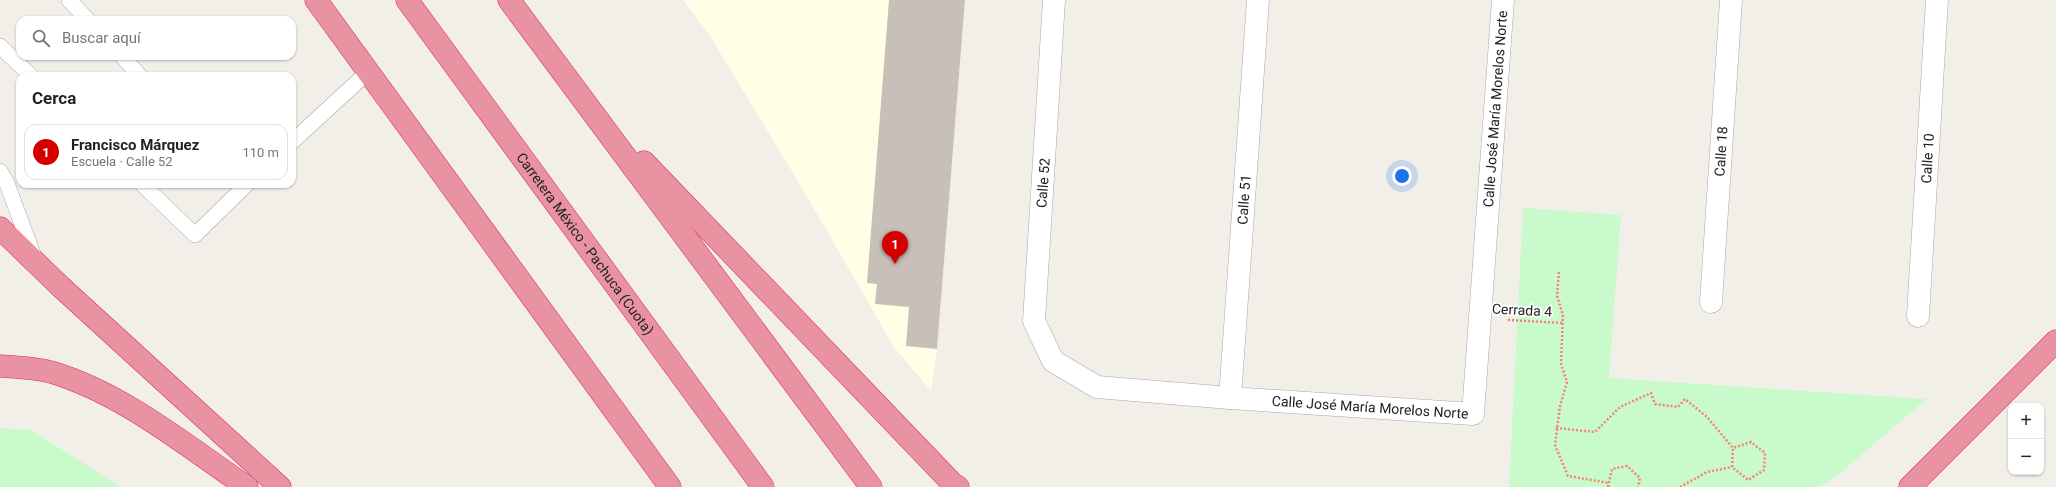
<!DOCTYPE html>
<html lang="es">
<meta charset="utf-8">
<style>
:root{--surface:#fff;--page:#f2f2f2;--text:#222;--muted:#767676;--line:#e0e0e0;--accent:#d40000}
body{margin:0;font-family:Roboto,sans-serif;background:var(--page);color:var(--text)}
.controls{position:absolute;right:12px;bottom:12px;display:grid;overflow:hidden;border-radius:8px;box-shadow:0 1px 3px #0004}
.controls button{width:36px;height:36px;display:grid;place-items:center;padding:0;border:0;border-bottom:1px solid var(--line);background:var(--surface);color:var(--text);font:20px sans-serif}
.you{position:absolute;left:1402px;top:176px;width:14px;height:14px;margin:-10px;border:3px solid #fff;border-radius:50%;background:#1a73e8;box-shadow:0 0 0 6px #1a73e833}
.badge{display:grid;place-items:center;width:26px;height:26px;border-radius:50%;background:var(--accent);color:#fff;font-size:13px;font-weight:700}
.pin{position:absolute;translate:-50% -33px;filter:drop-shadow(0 1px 2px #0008)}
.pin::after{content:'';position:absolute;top:21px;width:14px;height:12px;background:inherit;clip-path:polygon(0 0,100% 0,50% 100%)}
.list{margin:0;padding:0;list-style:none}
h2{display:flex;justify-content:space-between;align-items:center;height:52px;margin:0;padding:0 16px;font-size:17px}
h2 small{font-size:13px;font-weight:400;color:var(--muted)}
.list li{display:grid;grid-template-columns:26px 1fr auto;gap:12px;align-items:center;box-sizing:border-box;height:56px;margin:0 8px 8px;padding:0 8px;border:1px solid var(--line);border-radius:12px}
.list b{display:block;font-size:15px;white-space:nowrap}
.list p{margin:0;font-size:13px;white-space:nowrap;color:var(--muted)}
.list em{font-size:13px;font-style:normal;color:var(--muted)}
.icon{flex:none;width:22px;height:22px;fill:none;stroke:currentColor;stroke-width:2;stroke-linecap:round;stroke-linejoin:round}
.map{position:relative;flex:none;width:2056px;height:487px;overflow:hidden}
.search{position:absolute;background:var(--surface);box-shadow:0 1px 3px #0004;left:16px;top:16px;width:280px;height:44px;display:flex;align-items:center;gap:10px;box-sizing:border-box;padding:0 14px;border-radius:12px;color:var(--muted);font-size:15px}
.panel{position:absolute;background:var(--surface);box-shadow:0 1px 3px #0004;left:16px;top:72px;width:280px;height:116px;border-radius:12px}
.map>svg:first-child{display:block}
</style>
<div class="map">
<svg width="2056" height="487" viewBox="0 0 2056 487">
<rect width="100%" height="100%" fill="#f2efe9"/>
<path fill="#ffffe5" d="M683 0H965L937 349 931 391 894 347 798 181 708 33Z"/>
<path fill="#c8facc" d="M1523 208 1621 215 1609 378 1927 399 1832 480 1817 487H1509Z
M0 428 31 430 121 487H0Z"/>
<path fill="#c7bfb8" d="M889 0H965L937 349 906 346 909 307 875 304 877 284 867 283Z"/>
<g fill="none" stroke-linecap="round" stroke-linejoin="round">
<g stroke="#a9a9a9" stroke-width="16">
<path id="service" d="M69 0 88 20
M0 46 31 76
M122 56 140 76
M292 142 368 72
M0 171 6 181 35 259
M142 184 195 235 247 184"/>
</g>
<g stroke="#a9a9a9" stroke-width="23">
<g id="minor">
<path id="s1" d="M1054 0 1034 321 1053 361 1097 387 1230 398 1473 414 1503 0"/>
<path id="s2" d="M1711 302 1731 0"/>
<path id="s3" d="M1918 316 1937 0"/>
<path id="s4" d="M1230 398 1258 0"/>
</g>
</g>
<g stroke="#dc2a67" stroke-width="23">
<g id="motorway">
<path d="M316 0 670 487"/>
<path id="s5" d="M407 0 763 487"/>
<path d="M509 0 871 487"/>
<path d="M644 162 952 483 958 487"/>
<path d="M0 228 61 287 280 487"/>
<path d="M0 366C16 367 36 368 51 372 124 394 185 445 247 487"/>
<path d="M1910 487 2056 341"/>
</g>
</g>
<path stroke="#fa8072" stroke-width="2.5" stroke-dasharray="2 2" stroke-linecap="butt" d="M1559 272 1557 296 1563 315 1561 364 1567 382 1560 406 1555 445 1568 476 1609 483
M1508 320 1563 323
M1556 428 1595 432 1620 407 1651 393 1655 404 1678 407 1685 399 1707 417 1733 448 1732 467 1748 480 1764 470 1765 453 1751 442 1733 448
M1608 487 1612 469 1627 466 1640 478 1638 487
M1680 487 1707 472 1732 467"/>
<use href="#service" stroke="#fff" stroke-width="15"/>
<use href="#minor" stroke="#fff" stroke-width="22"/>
<use href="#motorway" stroke="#e892a2" stroke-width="22"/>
</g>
<g text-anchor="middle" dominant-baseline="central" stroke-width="3.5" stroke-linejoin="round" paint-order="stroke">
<g font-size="14" fill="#222" stroke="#fff">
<text stroke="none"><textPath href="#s1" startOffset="1100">Calle José María Morelos Norte</textPath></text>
<text stroke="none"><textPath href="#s2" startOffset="151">Calle 18</textPath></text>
<text stroke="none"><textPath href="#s3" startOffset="158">Calle 10</textPath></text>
<text transform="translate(1043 183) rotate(-86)">Calle 52</text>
<text stroke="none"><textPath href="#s4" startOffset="199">Calle 51</textPath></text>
<text stroke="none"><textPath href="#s5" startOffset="302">Carretera México - Pachuca (Cuota)</textPath></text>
<text transform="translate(1522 310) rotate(3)">Cerrada 4</text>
<text stroke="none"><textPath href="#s1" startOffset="691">Calle José María Morelos Norte</textPath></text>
</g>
</g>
</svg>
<div class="controls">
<button>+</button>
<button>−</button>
</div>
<div class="you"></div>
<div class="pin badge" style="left:895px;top:264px">1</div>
<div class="search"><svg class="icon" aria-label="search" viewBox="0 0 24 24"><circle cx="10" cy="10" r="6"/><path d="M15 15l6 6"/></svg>Buscar aquí</div>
<section class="panel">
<h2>Cerca<small></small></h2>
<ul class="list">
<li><span class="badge">1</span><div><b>Francisco Márquez</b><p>Escuela · Calle 52</p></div><em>110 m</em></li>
</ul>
</section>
</div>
